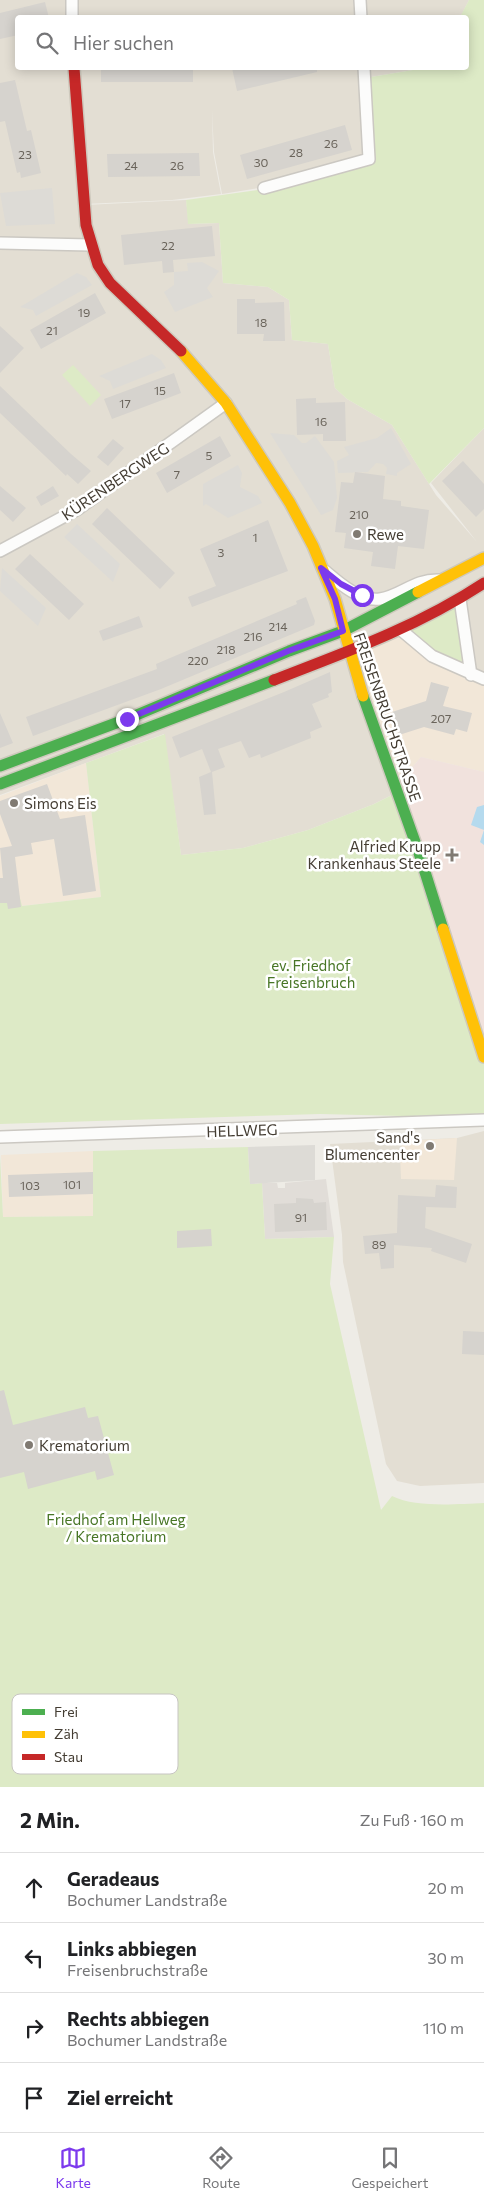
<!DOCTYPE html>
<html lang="de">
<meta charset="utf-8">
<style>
:root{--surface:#fff;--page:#f6f6f6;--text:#202124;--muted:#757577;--line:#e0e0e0;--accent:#7c3aed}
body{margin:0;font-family:Commissioner,sans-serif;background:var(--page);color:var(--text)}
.stop{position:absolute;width:15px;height:15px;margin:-11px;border:4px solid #7c3aed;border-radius:50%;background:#fff}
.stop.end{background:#7c3aed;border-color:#fff;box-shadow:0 1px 5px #0008}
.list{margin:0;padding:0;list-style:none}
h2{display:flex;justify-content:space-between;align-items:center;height:65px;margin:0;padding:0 20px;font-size:21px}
h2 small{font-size:16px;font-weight:400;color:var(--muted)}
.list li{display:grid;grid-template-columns:32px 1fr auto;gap:15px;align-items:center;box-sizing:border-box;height:70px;padding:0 20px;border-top:1px solid var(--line)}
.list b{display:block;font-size:19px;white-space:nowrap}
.list p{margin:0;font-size:16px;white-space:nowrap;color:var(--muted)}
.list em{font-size:16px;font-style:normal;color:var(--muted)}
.icon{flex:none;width:28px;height:28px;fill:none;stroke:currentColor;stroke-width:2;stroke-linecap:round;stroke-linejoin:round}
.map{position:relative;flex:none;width:484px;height:1787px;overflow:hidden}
.search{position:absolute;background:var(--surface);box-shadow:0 2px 12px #0003;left:15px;right:15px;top:15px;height:55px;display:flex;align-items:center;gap:12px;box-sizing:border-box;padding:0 18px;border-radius:5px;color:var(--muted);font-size:19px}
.sheet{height:345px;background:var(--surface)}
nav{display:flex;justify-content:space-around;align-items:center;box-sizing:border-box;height:70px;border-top:1px solid var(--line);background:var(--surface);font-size:14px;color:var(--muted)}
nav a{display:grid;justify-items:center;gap:2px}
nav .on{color:var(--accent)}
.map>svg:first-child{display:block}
</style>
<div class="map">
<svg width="484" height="1787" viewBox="0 0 484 1787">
<rect width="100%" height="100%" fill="#eeece6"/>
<path fill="#e3ded3" d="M0 0H71V17L18 18V68H73L89 244 0 242Z
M73 0H360L361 17H73Z
M361 0H469L460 18 362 17Z
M75 68H364L368 159 265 187 222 194 214 152 212 110 213 152 221 194 172 200 84 204Z
M365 68H425L365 78Z
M186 200 189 224 219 223 223 283 268 287 289 300 292 340 328 344 335 388 347 399 392 425 436 495 477 542 431 483 484 428V678L472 674 461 599 398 792 374 804 308 830 243 848 181 855 164 734 0 795V552L76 509 0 549V243L90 246 110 283 85 205Z
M484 1131V1483L420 1486 397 1481 386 1464 343 1262 342 1235 330 1144 457 1138Z"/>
<path fill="#f2e7d8" d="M401 630 484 680V772L421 757 396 787 349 652Z
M86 763 101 897 21 906 0 885V796Z
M457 1138 454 1180 401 1179 400 1153 403 1141Z
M93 1151 94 1216 3 1217 1 1155Z"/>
<path fill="#e1ddd8" d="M326 1179 334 1237 265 1239 262 1183H277L278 1188H285V1183Z"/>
<path fill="#f1e2dd" d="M421 757 484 772V1055L396 787Z"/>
<path fill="#ddeac6" d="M469 0H484V428L429 484 392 425 347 399 335 388 328 344 292 340 289 300 268 287 223 283 219 223 188 224 186 200 265 189 370 159 365 78 425 68H466V18L460 17Z
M73 365 101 395 90 406 62 375Z
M460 600 470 674 451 665 403 630Z
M165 734 181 855 243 848 308 830 374 804 398 792 484 1060V1118L320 1114 0 1124V885L17 887 22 906 101 897 86 763Z
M248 1147 250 1184 262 1183 265 1239 334 1237 330 1284 381 1510 392 1496C416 1508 457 1504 484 1503V1787H0V1155L3 1217 93 1216V1151Z"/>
<path fill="#dddbd6" d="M52 188 55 224 6 226 0 193Z
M202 262 219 271 207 288 213 297 175 312 164 292 174 285V272L188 271 187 263Z
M77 273 86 277 92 285 36 316 33 310 20 307Z
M152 354 161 360 166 368 113 389 110 381 99 376Z
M391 428 411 464 397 473V476L386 474 387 468 383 464 376 463 368 472 338 473 337 461 349 455 344 447 377 438Z
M270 433 294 435 302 443H306L315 436 334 462 337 498 333 510 321 515Z
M238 465 242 473 240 487 258 496 262 503 228 518 206 504 203 506V484Z
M77 524 120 564 113 582 64 537Z
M2 568 46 608 38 626 0 591Z
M315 1145V1180L250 1184 248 1147Z"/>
<path fill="#b5daee" d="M484 805V845L480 842 484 830 471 825 477 807Z"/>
<path fill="#d6d3ce" d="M45 2 49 18H18V35L0 39V13Z
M101 68H193V82H101Z
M232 68H317V72L237 91Z
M15 80 27 131 31 130 41 173 21 178 20 172 17 173 5 121 0 122V83Z
M345 125 352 150 247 179 240 155Z
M199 153 200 176 108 177 107 154Z
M212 226 215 256 173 260 174 272 163 273 162 261 124 265 121 235Z
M95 293 106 313 41 349 30 330Z
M237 299H255V303L284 302 285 341H263L264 334H237Z
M0 326 24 348 0 373Z
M174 373 181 393 112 419 104 399Z
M0 386 71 454 91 471 78 484 67 474 66 476 0 413Z
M316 398V403L345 402 346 441H323V434L297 435 296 399Z
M220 436 231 456 167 493 156 473Z
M113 439 124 448 108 466 97 457Z
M463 461 484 484V509L476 517 442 481Z
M355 472 385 476 383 499 401 501V506L429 510 424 549 398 546 395 569 371 566 373 552 344 548 346 533 335 532 341 482 353 483Z
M0 486 26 508 13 522 0 510Z
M53 486 59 496 41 506 36 497Z
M107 508 175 573 160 589 92 524Z
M268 520 288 571 192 607 188 597 216 586 200 549Z
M30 554 84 604 69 620 15 569Z
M306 597 315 621 314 625 161 689 33 736 26 717 157 669 156 664 297 604 296 601Z
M139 616 143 627 103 641 99 631Z
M330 672 332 692 328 694 329 697 312 704 322 727 310 732 311 738 261 758 260 754 249 758 241 741 218 749 225 767 212 772 216 814 204 815 199 777 211 772 202 749 180 758 172 737 284 692Z
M431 682 449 687 443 706 472 713 467 732 456 729 454 735 424 727 399 735 392 712 426 701Z
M0 713 13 743 0 748Z
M47 784 60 819 85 815 96 891 63 896 54 839 31 843 33 854 15 857 21 907 8 909 7 903H0V878H3L0 848 12 846 0 814V801Z
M93 1172V1194L9 1197 8 1175Z
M436 1185 457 1187 456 1208 426 1207 425 1228 472 1244 466 1263 431 1251 432 1248 394 1245V1268L381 1269 379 1253 365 1254 363 1236 397 1233 398 1195 435 1197Z
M296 1198 313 1199 314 1203 326 1202 327 1230 275 1232 274 1204 296 1203Z
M211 1229 212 1246 177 1248V1231Z
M463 1331 484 1332V1355L462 1354Z
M4 1390 13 1425 85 1407 88 1418 98 1416 114 1475 97 1480 95 1471 28 1489 24 1472 0 1478V1391Z"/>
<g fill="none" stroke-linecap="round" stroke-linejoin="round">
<g stroke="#cbc8c2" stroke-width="14">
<path id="street" d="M72 0V18
M360 0 361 18
M264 188 369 159 364 68
M0 243 90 245
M0 551 78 509 226 403
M325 571C338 582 360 602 380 599 401 596 414 579 439 580
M460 599 471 675
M401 630 432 656 484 679
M0 1137 484 1120"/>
</g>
<g stroke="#cec9bd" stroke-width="14">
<path id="fast" d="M363 696 419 853 443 929
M0 766 127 719 289 651 343 631 418 592
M0 784 274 680"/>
</g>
<g stroke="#cec9bd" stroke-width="14">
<path id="slow" d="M181 351 226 403 290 503 313 546 335 599 363 696
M418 592 484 558
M443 929 484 1057"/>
</g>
<g stroke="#cec9bd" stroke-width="14">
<path id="jam" d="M74 68 86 225 98 265 110 283 181 351
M274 680C347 652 419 626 484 583"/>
</g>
<use href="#street" stroke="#fcfcfb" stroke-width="11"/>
<use href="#fast" stroke="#4caf50" stroke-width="11"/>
<use href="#slow" stroke="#ffc107" stroke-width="11"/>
<use href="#jam" stroke="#c62828" stroke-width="11"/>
</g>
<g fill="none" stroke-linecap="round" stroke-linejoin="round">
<path stroke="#7c3aed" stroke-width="6" d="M127 719 288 651 343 631 335 599 321 568 341 584 362 595"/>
</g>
<g fill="#807a72" stroke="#fff" stroke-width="2">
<circle cx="357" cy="534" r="5"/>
<circle cx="14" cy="803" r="5"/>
<path d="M449.5 847.5h5v5h5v5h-5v5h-5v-5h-5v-5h5z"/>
<circle cx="430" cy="1146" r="5"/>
<circle cx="29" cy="1445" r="5"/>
</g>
<g text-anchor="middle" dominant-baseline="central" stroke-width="5" stroke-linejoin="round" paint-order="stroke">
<g font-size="12" fill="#6a645b">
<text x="331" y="143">26</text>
<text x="296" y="152">28</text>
<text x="25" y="154">23</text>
<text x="261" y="162">30</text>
<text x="131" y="165">24</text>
<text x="177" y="165">26</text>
<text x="168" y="245">22</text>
<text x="84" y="312">19</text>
<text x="261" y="322">18</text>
<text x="52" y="330">21</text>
<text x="160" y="390">15</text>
<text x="125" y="403">17</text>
<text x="321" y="421">16</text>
<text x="209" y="455">5</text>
<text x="177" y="474">7</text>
<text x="359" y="514">210</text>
<text x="255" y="537">1</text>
<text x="221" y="552">3</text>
<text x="278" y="626">214</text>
<text x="253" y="636">216</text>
<text x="226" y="649">218</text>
<text x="198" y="660">220</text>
<text x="441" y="718">207</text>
<text x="72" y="1184">101</text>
<text x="30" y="1185">103</text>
<text x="301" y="1217">91</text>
<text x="379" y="1244">89</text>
</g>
<g font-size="15" fill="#443d33" stroke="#fff">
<text transform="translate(115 481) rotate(-34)">KÜRENBERGWEG</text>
<text transform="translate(388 717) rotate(71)">FREISENBRUCHSTRASSE</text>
<text transform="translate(242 1130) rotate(-2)">HELLWEG</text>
</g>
<g font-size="15" fill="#443d33" stroke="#fff" text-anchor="start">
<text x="367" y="534">Rewe</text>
<text x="24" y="803">Simons Eis</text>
<text x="441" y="846" text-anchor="end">Alfried Krupp<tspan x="441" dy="17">Krankenhaus Steele</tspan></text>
<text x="420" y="1137" text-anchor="end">Sand's<tspan x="420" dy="17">Blumencenter</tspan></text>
<text x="39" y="1445">Krematorium</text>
</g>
<g font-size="15" fill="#487626" stroke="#fff">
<text x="311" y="965">ev. Friedhof<tspan x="311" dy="17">Freisenbruch</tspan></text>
<text x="116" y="1519">Friedhof am Hellweg<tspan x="116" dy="17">/ Krematorium</tspan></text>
</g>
</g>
<rect x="12" y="1694" width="166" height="80" rx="8" fill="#fff" stroke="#c7c5c2" stroke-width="1"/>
<rect x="22" y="1709" width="23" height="6" fill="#4caf50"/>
<rect x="22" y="1731" width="23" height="7" fill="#ffc107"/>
<rect x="22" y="1754" width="23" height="6" fill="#c62828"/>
<g font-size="14" fill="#443d33">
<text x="54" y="1717">Frei</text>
<text x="54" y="1739">Zäh</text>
<text x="54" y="1762">Stau</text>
</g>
</svg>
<div class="stop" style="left:362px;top:595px"></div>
<div class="stop end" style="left:127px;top:719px"></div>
<div class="search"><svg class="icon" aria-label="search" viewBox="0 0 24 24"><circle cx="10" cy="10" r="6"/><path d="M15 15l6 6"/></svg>Hier suchen</div>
</div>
<section class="sheet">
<h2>2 Min.<small>Zu Fuß · 160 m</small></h2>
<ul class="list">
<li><svg class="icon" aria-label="ahead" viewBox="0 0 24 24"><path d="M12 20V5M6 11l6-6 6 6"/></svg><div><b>Geradeaus</b><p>Bochumer Landstraße</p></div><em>20 m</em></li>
<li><svg class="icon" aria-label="left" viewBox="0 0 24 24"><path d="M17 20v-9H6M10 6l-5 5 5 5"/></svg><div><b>Links abbiegen</b><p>Freisenbruchstraße</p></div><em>30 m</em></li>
<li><svg class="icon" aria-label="right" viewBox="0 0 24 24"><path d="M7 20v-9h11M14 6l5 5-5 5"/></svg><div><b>Rechts abbiegen</b><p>Bochumer Landstraße</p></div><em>110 m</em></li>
<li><svg class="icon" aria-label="arrive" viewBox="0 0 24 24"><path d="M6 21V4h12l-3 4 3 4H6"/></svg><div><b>Ziel erreicht</b></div></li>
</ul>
</section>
<nav>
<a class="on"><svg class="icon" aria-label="map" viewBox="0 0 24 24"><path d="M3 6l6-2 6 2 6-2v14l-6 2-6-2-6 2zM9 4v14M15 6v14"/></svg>Karte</a>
<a><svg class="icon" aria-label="directions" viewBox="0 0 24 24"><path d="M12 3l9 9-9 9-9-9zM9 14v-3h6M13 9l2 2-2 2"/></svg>Route</a>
<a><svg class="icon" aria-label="saved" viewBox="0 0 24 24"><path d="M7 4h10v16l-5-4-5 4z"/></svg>Gespeichert</a>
</nav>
